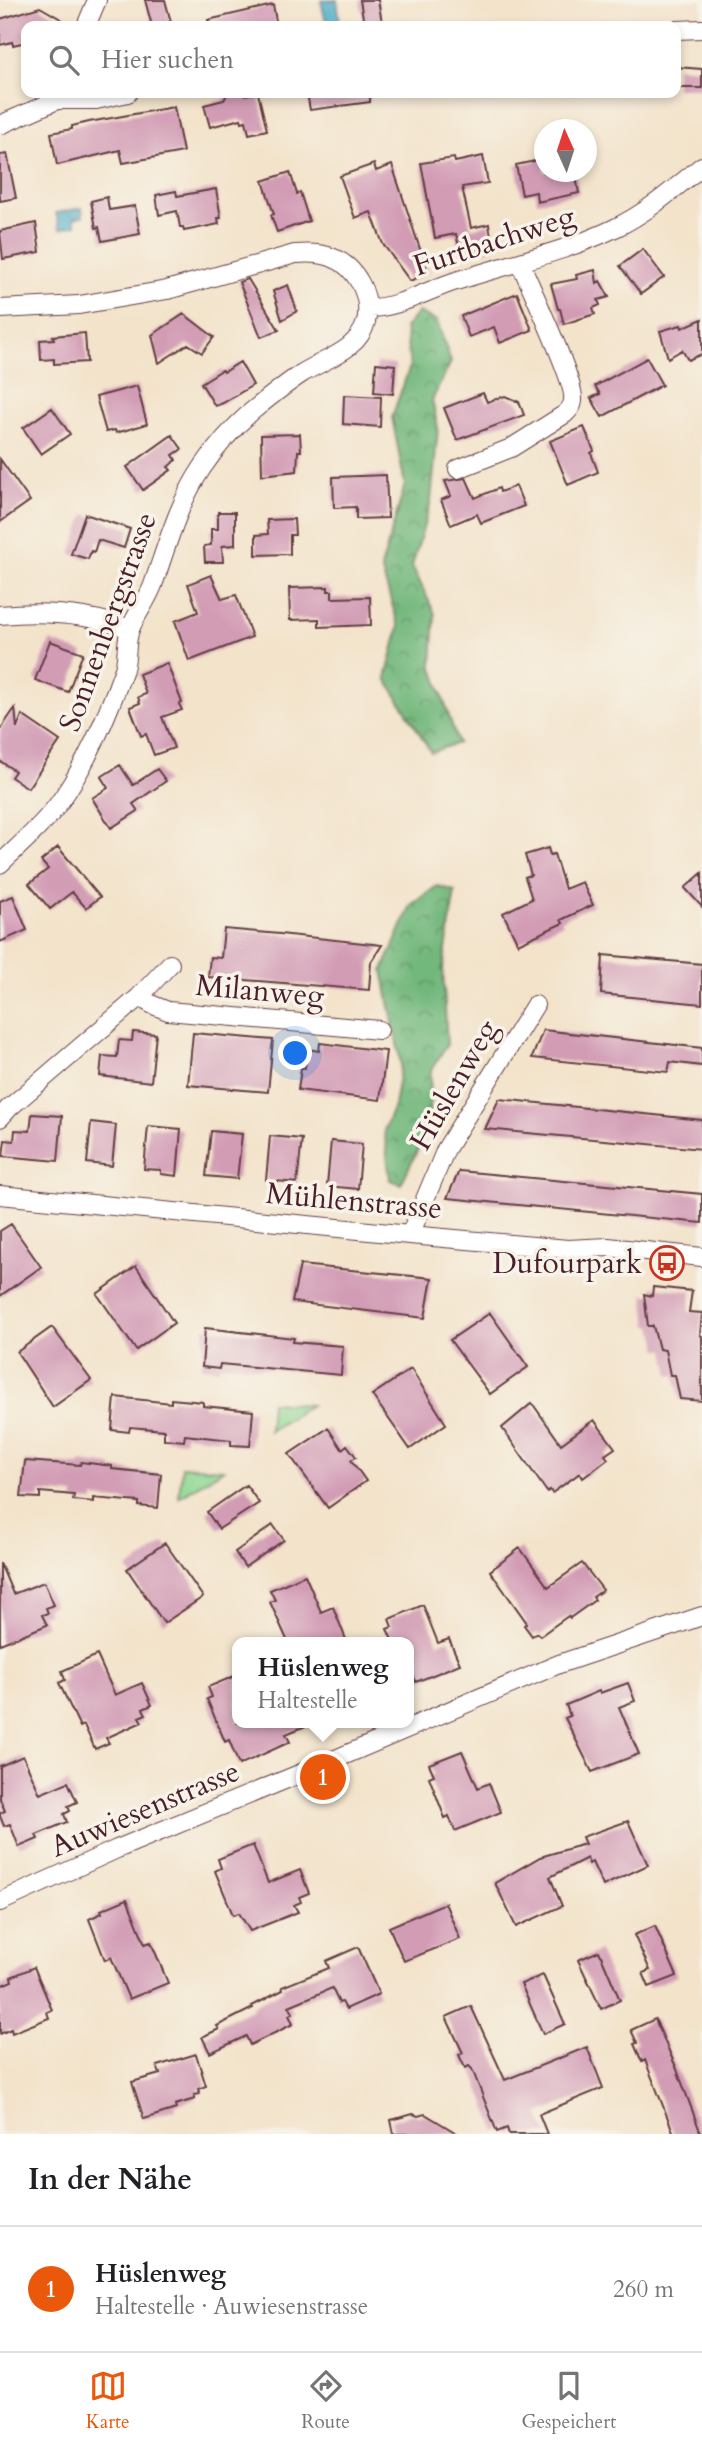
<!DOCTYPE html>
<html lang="de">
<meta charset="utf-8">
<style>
:root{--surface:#fff;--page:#f6f6f6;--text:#202124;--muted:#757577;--line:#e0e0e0;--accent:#ea580c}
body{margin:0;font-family:Cardo,serif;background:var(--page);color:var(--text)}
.compass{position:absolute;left:534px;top:119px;width:63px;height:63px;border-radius:50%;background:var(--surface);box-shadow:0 4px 10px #0003;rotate:357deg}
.you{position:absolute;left:296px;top:1054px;width:24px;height:24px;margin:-18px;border:5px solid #fff;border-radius:50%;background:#1a73e8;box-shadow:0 0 0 10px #1a73e833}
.badge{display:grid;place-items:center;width:46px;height:46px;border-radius:50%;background:var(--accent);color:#fff;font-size:23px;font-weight:700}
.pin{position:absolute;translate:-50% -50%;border:4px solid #fff;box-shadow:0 2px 7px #0006}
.popup{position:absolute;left:232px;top:1637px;width:182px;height:91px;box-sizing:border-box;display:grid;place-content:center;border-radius:14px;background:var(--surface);filter:drop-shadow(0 2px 5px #0005);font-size:23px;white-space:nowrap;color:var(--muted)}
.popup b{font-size:26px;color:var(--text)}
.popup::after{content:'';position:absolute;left:50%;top:100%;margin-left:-14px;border:14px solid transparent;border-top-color:var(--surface)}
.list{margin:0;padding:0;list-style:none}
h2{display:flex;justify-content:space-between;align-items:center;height:91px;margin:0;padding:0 28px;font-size:30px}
h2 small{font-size:23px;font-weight:400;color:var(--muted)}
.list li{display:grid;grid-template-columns:46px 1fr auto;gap:21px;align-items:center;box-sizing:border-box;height:126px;padding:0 28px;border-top:2px solid var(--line)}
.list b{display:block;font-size:26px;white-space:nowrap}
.list p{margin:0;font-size:23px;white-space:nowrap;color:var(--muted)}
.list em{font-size:23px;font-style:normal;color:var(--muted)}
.icon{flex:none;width:38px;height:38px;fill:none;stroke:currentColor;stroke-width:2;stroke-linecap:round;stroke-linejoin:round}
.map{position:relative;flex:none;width:702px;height:2134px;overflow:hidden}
.search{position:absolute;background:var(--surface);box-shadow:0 4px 10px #0003;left:21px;right:21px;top:21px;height:77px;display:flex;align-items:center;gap:18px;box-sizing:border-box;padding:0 24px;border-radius:14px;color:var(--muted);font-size:26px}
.sheet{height:217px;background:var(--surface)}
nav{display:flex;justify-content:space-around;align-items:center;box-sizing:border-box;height:98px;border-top:2px solid var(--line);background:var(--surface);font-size:19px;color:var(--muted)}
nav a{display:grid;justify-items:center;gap:4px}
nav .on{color:var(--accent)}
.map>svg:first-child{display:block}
</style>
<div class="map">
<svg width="702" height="2134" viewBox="0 0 702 2134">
<defs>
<pattern id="grass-tufts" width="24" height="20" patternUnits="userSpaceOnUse" patternTransform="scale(1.75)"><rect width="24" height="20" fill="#8ed792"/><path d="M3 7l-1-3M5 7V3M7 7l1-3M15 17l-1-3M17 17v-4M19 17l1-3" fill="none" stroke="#7cb87e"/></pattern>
<pattern id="forest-crowns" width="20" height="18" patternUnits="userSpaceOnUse" patternTransform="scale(1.75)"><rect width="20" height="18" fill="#72b87c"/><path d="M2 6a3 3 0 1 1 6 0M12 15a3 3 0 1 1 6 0" fill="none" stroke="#609566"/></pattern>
</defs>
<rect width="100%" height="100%" fill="#f7f3e8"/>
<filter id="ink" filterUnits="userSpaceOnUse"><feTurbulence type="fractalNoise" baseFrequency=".0143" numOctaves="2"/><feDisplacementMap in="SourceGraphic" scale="14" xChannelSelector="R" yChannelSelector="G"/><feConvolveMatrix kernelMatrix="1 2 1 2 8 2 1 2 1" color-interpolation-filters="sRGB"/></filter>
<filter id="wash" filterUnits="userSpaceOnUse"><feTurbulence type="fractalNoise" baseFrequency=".00686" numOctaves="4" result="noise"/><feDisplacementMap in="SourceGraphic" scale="28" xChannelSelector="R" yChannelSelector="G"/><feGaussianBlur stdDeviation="1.57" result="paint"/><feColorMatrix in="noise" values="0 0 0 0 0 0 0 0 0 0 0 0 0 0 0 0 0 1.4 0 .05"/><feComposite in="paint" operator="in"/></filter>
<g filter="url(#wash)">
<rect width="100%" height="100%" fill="#f3e3cb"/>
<path fill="url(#grass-tufts)" stroke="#6c7b5e" stroke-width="2" d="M271 1402 311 1405 269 1431Z
M182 1466 224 1469 179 1497Z"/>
<path fill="url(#forest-crowns)" stroke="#5e6c54" stroke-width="2" d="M418 312 437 321 451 362 432 400 438 428 431 501 412 566 435 614 432 665 458 743 431 752 386 678 399 627 381 568 405 485 392 417 410 366 405 328Z
M437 886 455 891 443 969 447 1045 431 1070 429 1126 401 1184 390 1180 384 1130 394 1106 401 1064 383 970 411 905Z"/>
<path fill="#48abc7" stroke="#496579" stroke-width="2" d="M337 0 340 22 326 23 321 1Z
M82 208 83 216 74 218 76 225 60 229 56 213Z"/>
<g id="blocks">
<path fill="#d29cb5" d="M145 0H165L172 26H152Z
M360 0H378L382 22 364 24Z
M273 5 277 26H209L208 20Z
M40 7 73 26H26V42L13 45 12 42 0 45V19Z
M676 67 702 69V88H676Z
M228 93H242L244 95 258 93 267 130 249 134 246 121 242 122 241 119 210 127 204 105 224 100Z
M307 93H370V102L310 110Z
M174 107 183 152 123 163 120 150 57 165 51 133 72 129V126L89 122Z
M7 154 16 198 0 201V155Z
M483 156 488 183 462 187 471 228 489 224 493 249 461 255 456 234 435 238 421 163 454 158 455 162Z
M544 159V172H575L579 193 537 202 536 192 522 195 516 165Z
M374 164 376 171 392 165 428 273 410 281 383 244 371 212 355 218 340 176Z
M290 172 297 194 300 192 309 221 277 232 271 215 274 214 263 181Z
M216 189 221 218H218L219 224 184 231 183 227H180L177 211 159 215 156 195 176 191 177 196Z
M107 197 109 210 135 206 140 234 102 241 99 227 96 228 91 201Z
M36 223 40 252 3 259 0 231Z
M643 249 664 277 641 294 620 266Z
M595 270 597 283 600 281 609 297 598 300 600 305 593 308 595 314 564 324 560 309H558L551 284 577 279 576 275Z
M248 279 279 330 261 337 239 282Z
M288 285 297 311 282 320 273 291Z
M517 293 532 330 500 343 494 327 469 337 461 316Z
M184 314 214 337 202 353 188 344 159 363 152 335Z
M702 319V354L688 360 682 350 668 358 660 331 681 325 682 328Z
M85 333 87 362 54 364V359L41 360 40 340 54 339 53 336Z
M647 358 662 385 602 417 591 398 600 394 595 386Z
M240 362 253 385 223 403 215 406 201 383 222 370 224 372Z
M376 363 395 365 393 394 374 392Z
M137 386 147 424 116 433 115 430 106 432 96 397Z
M483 393 487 402 505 396 519 402 524 415 457 440 444 408Z
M344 395 381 397 380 427 343 424Z
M52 408 70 434 41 454 23 428Z
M584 427 594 451 591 453 598 472 568 485 550 441Z
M300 434 301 451H298L297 471 262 475 261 435Z
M172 435 182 449 173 455 176 460 168 467 171 470 143 490 127 467Z
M0 459 30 501 0 522Z
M386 475 388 518 356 519V507L334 508 333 477Z
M466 478 475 498 499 488 500 492 516 486 524 506 481 523 477 514 451 525 441 500 451 496 445 481Z
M218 512H235V545L222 546 223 562H205L204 546 211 545V529H218Z
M85 514 130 529 124 548 98 540 94 552 91 551 88 559 71 554Z
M294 519 295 535H290V554L256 555V535L268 534 267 520Z
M211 575 222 599 236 595 252 637 189 661 175 621 198 612 188 584Z
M328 587V591H332V598L370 597 371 625 319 627V619L290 620 289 588Z
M50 641 83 653 68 692 35 680Z
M167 663 182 703 179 704 182 710 162 717 174 748 154 755 146 734 141 736 130 707 140 703 138 697 146 694 139 674Z
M15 708 17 728 22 715 60 741 28 788 11 777 15 771 0 761V730Z
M120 765 133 785 157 769 166 781 133 804 138 811 111 828 92 798 108 788 101 777Z
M58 847 100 897 86 908 72 892 50 909 29 884 48 869 41 861Z
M548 848 550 855 554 854 565 889 582 882 593 905 561 920 563 923 518 944 503 913 532 899 525 877 531 875 525 855Z
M702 873V907L685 888Z
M13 896 27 930 0 942V901Z
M224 929 280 934 382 945 371 962 369 990 208 977 210 957 221 958Z
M603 955 702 964V1004L601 994Z
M543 1030 702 1048V1066L670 1062 668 1072 532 1058Z
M133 1032 156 1034 151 1082 100 1076 102 1056 117 1057 119 1040 132 1041Z
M193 1033 273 1040 268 1092 188 1085Z
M320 1043 386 1051 380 1100 298 1090 301 1068H305L308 1049 319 1051Z
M499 1099 702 1120V1149L485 1129Z
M32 1114 62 1116 58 1161 3 1156 5 1140 14 1141 15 1130 30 1131Z
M91 1122 116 1125 112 1166 87 1163Z
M148 1126 181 1129 177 1176 161 1174V1170L144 1169Z
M211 1131 242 1134 237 1179 206 1176Z
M270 1136 302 1139 297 1183 266 1180Z
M331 1141 362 1144 358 1189 327 1186Z
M459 1171 702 1194V1223L447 1198Z
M11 1224 41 1267 0 1296V1231Z
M300 1265 432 1278 425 1318 292 1302Z
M136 1266 174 1323 136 1350 97 1294Z
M653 1287 692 1291 689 1312 702 1313 700 1335 702 1336V1401L680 1399 675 1375H670L665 1350 659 1349 653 1326H648L644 1294 652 1296Z
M490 1313 528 1367 490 1394 450 1340Z
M52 1327 91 1380 53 1407 17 1352Z
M205 1328 294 1338 293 1342 343 1346 341 1375 220 1364 219 1369 202 1367Z
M411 1369 446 1424 410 1449 372 1395Z
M115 1397 171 1403V1399L203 1402V1406L253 1411 250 1446 231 1445V1440L185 1435 184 1441 164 1439V1430L130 1427 129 1432 112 1430Z
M532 1403 561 1444 594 1420 615 1448 605 1455 608 1459 583 1478 580 1473 552 1493 550 1490 547 1492 502 1428Z
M328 1428 342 1449 347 1445 356 1457 351 1460 366 1481 328 1508 289 1454Z
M25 1461 80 1465 81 1462 112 1466V1469L161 1474 158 1508 139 1506V1502L94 1498V1502L73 1500 74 1495 40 1492V1498L21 1497Z
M246 1485 259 1503 219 1529 207 1512Z
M273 1525 284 1540 245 1567 235 1552Z
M165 1543 203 1597 164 1623 127 1569Z
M520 1548 548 1587 582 1563 603 1590 593 1597 595 1600 570 1618 568 1616 540 1636 537 1633 532 1636 524 1625 527 1623 490 1571Z
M0 1563 13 1594 44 1582 54 1605 46 1608 48 1613 42 1615 47 1625 0 1644Z
M305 1575 321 1612 333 1607 347 1642H288L270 1602 275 1600 270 1590Z
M423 1605 438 1643 449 1639 460 1664 416 1682 409 1665V1642H393L387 1629 392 1627 389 1619Z
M97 1655 115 1695 142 1683 152 1705 143 1709 146 1714 139 1717 142 1722 106 1738 109 1743 95 1749 84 1725 80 1727 59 1683 65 1680 62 1671Z
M237 1675V1723H313L286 1734 290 1742 239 1765 229 1740 225 1742 207 1699 212 1697 208 1687Z
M628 1683 635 1701 619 1707 639 1754 592 1772 565 1718 570 1716 566 1705 599 1691 600 1693Z
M462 1751 478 1788 489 1783 501 1812 455 1831 449 1816 445 1818 429 1777 434 1775 429 1764Z
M23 1756 40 1794 68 1782 77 1802 68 1806 70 1811 64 1814 67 1822 36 1835 38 1839 19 1847 10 1824 4 1826 0 1816V1813L5 1811 0 1799V1766Z
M628 1821 648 1865 603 1886 592 1862 589 1864 587 1858 550 1877 562 1906 516 1927 495 1883 540 1857 585 1844 582 1837Z
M253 1845 268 1883 300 1870 309 1893 299 1897 301 1902 294 1905 298 1912 250 1931 239 1913 233 1915 215 1871 221 1868 218 1859Z
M127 1899 145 1944 151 1942 168 1983 129 1999 111 1957 105 1960 89 1919 102 1913 101 1910Z
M445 1903 460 1939 404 1961 389 1927Z
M655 1926 677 1976 649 1987 643 1973 650 1970 634 1935Z
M358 1947 379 1994 346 2009 342 2002 339 2003 332 1988 289 2006 293 2013 289 2015 293 2024 250 2045 246 2036 210 2053 202 2037 219 2029 217 2026 253 2008 252 2006 283 1990 282 1987 329 1968 326 1961Z
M599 1951 620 2000 601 2009 578 1960Z
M34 1967 52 2010 47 2012 49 2018 12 2033 11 2029 0 2034V1986L12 1981 11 1977Z
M543 1975 565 2024 543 2034 521 1984Z
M471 2006 505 2080 587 2047 603 2088 539 2114 547 2134H509L507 2128 497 2132 472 2069 469 2066 465 2068 459 2055 463 2053 446 2017Z
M655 2019 676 2067 701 2134H674L645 2060 642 2062 634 2044 637 2043 631 2030Z
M196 2054 206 2086 198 2089 200 2094 194 2095 195 2099 175 2105 176 2109 144 2119 132 2082 160 2074 157 2066Z
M413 2114 418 2116 425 2114 458 2134H394L391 2120Z"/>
</g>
</g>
<g filter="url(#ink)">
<use href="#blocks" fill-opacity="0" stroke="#633c43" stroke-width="2"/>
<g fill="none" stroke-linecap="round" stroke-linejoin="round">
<g stroke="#633c43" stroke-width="20">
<path id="minor" d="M86 26 97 0
M676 30 702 29
M57 100H96L128 93
M0 125 57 100 60 93
M367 308C396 309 426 291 453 282 507 264 564 253 615 228 647 213 675 188 702 166
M0 309 79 305 167 290 295 254C307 253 320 253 331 257 356 266 372 296 366 322 358 351 324 359 301 374 284 385 267 399 251 412 232 429 216 447 202 468 178 504 167 545 153 585 147 601 137 613 131 627 125 640 128 656 124 669 107 716 88 762 59 803 43 825 20 845 0 864
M458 469 511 448 565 414C569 410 573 406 573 400 576 383 529 284 520 262
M0 615C43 611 89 614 130 629
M139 997 153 1005 168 1011 379 1030
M0 1118 9 1108 139 997 170 964
M0 1195 410 1235 568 1249 608 1247 702 1257
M410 1235 446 1149 535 1005
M0 1902 117 1849 338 1758 559 1664 702 1616"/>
</g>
<use href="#minor" stroke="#fff" stroke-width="18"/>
</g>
</g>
<defs>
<g id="bus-ring" transform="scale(1.75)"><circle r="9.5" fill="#f7f3e8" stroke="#c8321e" stroke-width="1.5"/><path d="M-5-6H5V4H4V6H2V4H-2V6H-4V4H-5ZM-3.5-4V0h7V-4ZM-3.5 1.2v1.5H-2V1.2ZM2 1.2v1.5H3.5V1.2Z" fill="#c8321e"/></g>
</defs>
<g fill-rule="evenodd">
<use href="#bus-ring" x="667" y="1263"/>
</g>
<g text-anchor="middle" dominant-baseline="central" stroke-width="7" stroke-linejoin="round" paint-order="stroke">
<g font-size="30" fill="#4a1f2b" stroke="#f7f3e8">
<text transform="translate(494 241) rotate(-18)">Furtbachweg</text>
<text transform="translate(108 622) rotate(-70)">Sonnenbergstrasse</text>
<text transform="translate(260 991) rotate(5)">Milanweg</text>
<text transform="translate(454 1085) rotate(-60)">Hüslenweg</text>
<text transform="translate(354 1201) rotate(5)">Mühlenstrasse</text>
<text transform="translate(145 1809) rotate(-23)">Auwiesenstrasse</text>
</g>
<g font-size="30" fill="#4a1f2b" stroke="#f7f3e8" text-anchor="end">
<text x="642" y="1263">Dufourpark</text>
</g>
</g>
</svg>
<svg class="compass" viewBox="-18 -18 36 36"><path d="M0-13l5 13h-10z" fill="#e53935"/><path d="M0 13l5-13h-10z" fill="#757577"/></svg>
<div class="you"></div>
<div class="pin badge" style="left:323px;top:1777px">1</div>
<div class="popup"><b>Hüslenweg</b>Haltestelle</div>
<div class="search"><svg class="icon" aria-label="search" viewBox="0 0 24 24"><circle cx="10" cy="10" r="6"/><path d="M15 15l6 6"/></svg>Hier suchen</div>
</div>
<section class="sheet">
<h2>In der Nähe<small></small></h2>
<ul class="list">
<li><span class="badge">1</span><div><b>Hüslenweg</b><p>Haltestelle · Auwiesenstrasse</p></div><em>260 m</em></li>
</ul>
</section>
<nav>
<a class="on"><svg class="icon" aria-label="map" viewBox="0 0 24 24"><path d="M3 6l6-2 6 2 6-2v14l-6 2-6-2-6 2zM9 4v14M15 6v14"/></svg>Karte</a>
<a><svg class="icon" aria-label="directions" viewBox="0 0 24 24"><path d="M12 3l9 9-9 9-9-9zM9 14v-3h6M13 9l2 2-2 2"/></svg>Route</a>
<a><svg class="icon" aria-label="saved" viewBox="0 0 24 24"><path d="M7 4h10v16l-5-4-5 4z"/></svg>Gespeichert</a>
</nav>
